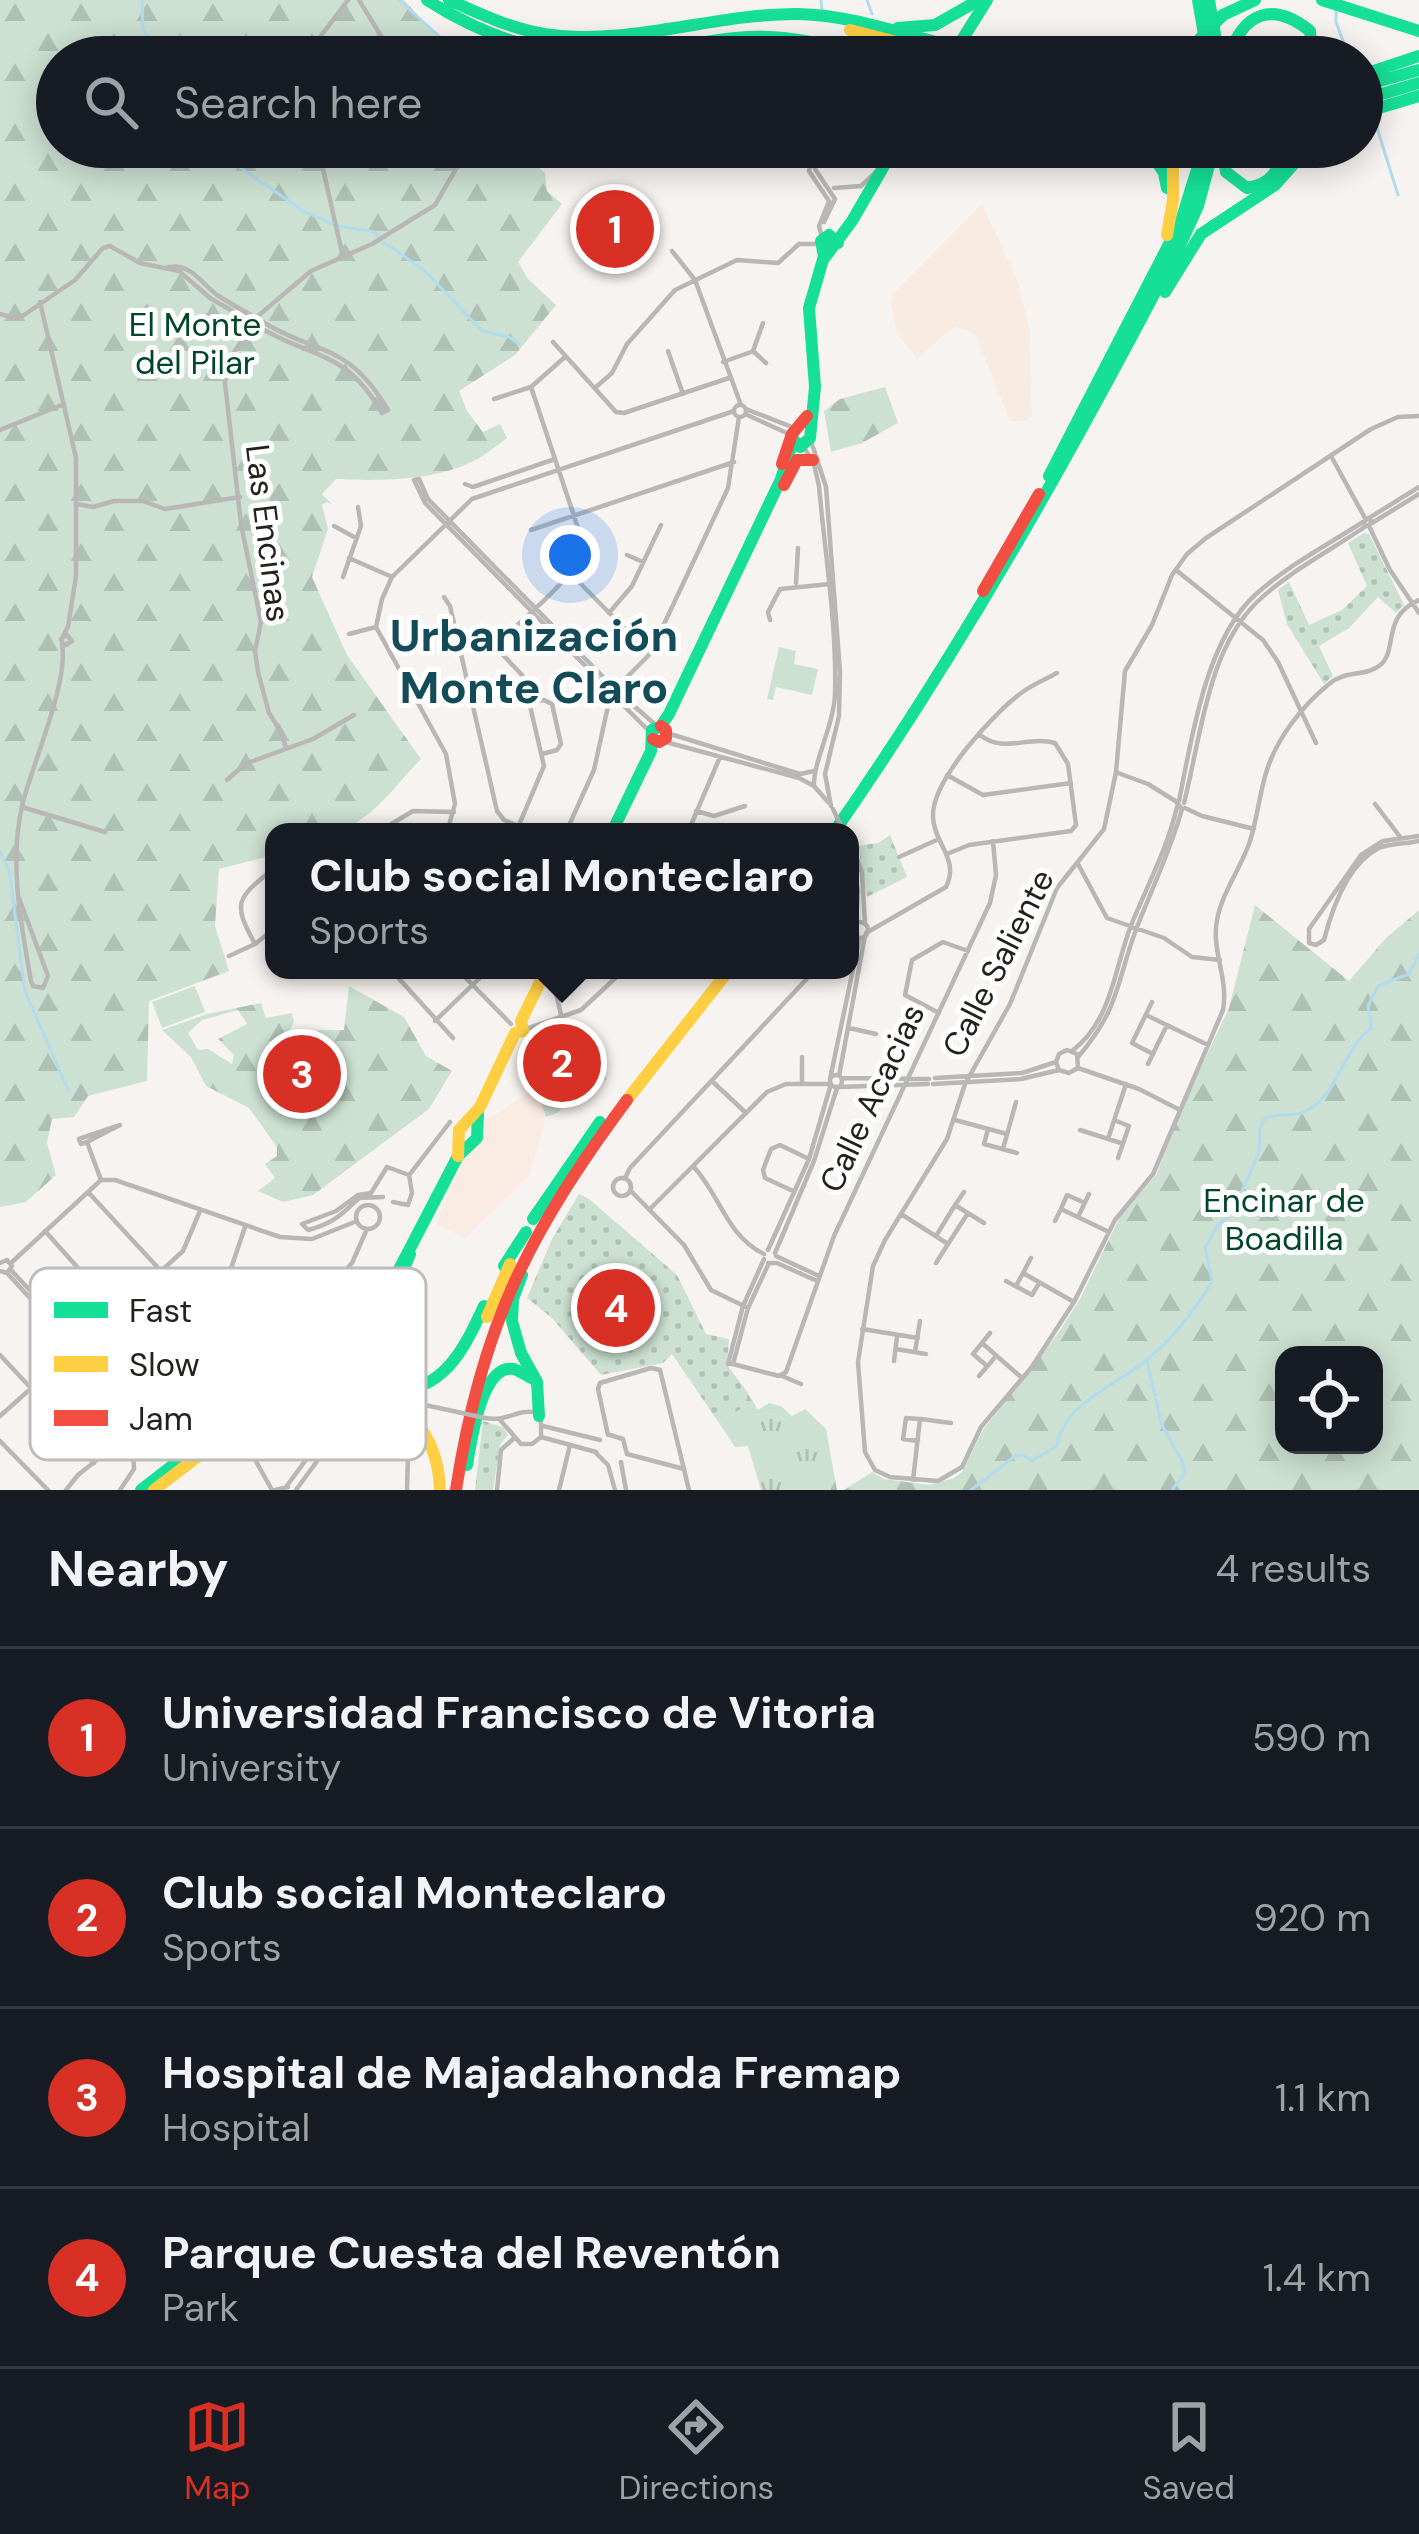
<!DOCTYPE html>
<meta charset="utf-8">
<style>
:root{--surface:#171b24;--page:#20242c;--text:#f1f3f6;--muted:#9ea1a6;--line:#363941;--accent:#d93025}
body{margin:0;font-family:"DM Sans",sans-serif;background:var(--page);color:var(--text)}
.controls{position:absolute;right:36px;bottom:36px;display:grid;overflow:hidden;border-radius:24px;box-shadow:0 6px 30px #0003}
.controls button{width:108px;height:108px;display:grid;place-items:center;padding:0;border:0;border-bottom:3px solid var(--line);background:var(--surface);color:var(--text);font:60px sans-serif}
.you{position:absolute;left:570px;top:555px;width:42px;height:42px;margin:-30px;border:9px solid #fff;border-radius:50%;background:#1a73e8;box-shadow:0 0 0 18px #1a73e833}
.badge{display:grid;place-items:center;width:78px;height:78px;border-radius:50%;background:var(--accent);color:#fff;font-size:39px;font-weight:700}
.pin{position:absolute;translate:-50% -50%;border:6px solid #fff;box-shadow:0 3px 12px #0006}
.popup{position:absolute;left:265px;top:823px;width:594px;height:156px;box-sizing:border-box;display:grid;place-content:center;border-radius:24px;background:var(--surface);filter:drop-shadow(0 3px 9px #0005);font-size:39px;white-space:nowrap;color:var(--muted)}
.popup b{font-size:45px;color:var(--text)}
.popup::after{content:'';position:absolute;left:50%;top:100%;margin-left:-24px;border:24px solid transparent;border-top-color:var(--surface)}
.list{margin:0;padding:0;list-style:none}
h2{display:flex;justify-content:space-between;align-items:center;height:156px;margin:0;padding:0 48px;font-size:51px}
h2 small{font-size:39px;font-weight:400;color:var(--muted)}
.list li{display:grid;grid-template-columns:78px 1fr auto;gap:36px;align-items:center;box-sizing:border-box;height:180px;padding:0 48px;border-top:3px solid var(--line)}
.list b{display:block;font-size:45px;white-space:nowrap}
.list p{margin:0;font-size:39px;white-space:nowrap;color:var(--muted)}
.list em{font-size:39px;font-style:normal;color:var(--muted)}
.icon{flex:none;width:66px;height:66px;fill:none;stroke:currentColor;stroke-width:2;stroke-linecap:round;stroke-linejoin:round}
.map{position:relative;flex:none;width:1419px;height:1490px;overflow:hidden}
.search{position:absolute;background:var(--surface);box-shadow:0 6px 30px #0003;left:36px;right:36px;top:36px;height:132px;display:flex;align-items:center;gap:30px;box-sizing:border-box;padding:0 42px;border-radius:66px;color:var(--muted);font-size:45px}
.sheet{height:876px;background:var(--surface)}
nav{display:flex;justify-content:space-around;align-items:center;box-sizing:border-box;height:168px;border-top:3px solid var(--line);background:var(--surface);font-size:33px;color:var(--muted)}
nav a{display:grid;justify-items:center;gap:6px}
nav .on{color:var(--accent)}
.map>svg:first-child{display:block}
</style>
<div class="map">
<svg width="1419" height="1490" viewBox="0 0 1419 1490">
<defs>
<pattern id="grass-tufts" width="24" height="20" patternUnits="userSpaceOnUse" patternTransform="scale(3)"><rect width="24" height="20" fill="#cce1d2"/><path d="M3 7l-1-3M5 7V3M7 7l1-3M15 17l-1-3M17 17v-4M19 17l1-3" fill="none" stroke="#afc1b4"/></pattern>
<pattern id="forest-firs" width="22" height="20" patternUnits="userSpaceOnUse" patternTransform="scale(3)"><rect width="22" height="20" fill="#cce1d2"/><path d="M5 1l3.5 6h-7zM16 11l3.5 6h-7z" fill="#afc1b4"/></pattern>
<pattern id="park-dots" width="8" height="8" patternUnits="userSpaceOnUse" patternTransform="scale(3)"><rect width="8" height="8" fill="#cce1d2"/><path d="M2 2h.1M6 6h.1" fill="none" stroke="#afc1b4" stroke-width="1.8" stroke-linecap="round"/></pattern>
</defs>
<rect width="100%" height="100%" fill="#f7f3f0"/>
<path fill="#faebe3" d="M536 1088 546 1117 530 1174 465 1238 436 1224 467 1148 478 1142 483 1123Z"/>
<path fill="#f8ece2" d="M982 204 1018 282 1030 332 1032 416 1026 421H1010L975 334 955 326 917 359 897 333 891 303 893 294Z"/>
<path fill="url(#grass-tufts)" d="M744 1407 752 1415 775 1413 793 1426 804 1424 819 1433 830 1490H761L748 1446 735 1447 719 1423Z"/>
<path fill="url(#forest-firs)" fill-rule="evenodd" d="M0 0H404L455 57H57V147H514L545 173 547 191 562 204 518 262 528 279 556 305 515 355 459 391 467 411 483 432 500 424 507 438C495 447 482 458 467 464 429 481 377 481 336 479L322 494 333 505 327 502 322 505 328 529 312 577 347 655 421 759C396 784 370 825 332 832 314 835 292 832 274 832V855L219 869 215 926 229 971 149 1001 147 1081 88 1096 74 1117 52 1119 47 1143 56 1175 26 1202 0 1207Z
M885 387 898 423 862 443 831 452 824 411 840 399Z
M1255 905 1349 981 1386 938 1419 910V1490H844L872 1472 884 1479 929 1485 954 1478 962 1472 983 1430 1059 1332 1080 1299 1120 1217 1156 1175 1184 1103 1229 1008ZM1284 1355H1374V1445H1284Z
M349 986 404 1017 426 1056 452 1071 429 1109 313 1195 283 1202 258 1191 275 1178 265 1164 277 1156V1147L249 1108 206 1086 191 1057 162 1030 207 1014 261 1003 266 1018 292 1013 294 1022 281 1046 319 1030H344ZM238 1010 247 1024 218 1039 234 1055 232 1064 208 1049 198 1050 188 1033 202 1020Z
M748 1393 758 1410 769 1403 781 1406 792 1416 805 1409 826 1429 837 1490H830L818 1433 804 1425 793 1426 775 1413 752 1415 744 1407Z"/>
<path fill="url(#park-dots)" d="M1364 533 1369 534 1404 605 1396 613 1378 597 1349 628 1319 646 1333 676 1324 684 1287 624 1278 590 1289 582 1309 625 1342 610 1367 586 1348 543Z
M890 835 907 877 867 897 858 846 878 843Z
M579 1194 589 1199 677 1275 706 1334 729 1339 727 1365 748 1393 744 1407 719 1423 672 1354 663 1363 601 1375 552 1318 527 1298 552 1239Z
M483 1421 503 1427 508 1435 500 1445 493 1490H475Z"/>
<path fill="#cce1d2" d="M481 147H507L542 177 509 215 474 180 486 162Z
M779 647 796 651 794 664 818 669 812 695 776 687 773 700 767 699Z
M195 986 205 1012 162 1028 152 1002Z
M567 1020 607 1079 579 1098 572 1097 557 1113 546 1117 521 1044 528 1031Z"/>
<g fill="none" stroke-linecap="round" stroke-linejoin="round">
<path stroke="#b2dcee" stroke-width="3" d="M142 0 143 28 157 57
M399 0 462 57
M821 0 822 11
M867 0 872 14
M1336 9V22L1349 57
M822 56V57
M1374 118 1398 195
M211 147 303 211 333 224
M824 166 825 147
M339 226 375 232 378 237
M384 242 426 272 482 331 509 337 519 344
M0 852 9 869 25 991 68 1090
M1147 1362 1155 1395
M1156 1399 1161 1423 1184 1465 1185 1473 1172 1490
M971 1490 1015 1456 1024 1455 1032 1461 1057 1446C1062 1408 1107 1389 1136 1368 1166 1347 1194 1313 1212 1281L1205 1248 1218 1225 1233 1212 1259 1152 1260 1128 1265 1118C1278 1113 1291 1117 1304 1112 1339 1097 1342 1048 1372 1028L1368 1006 1378 986 1409 974 1419 954"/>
<path stroke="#b8b7b6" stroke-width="4.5" d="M359 0 394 57
M305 57 348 0
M707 57 748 52 773 57
M318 147 343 257
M814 147 809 171 829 201 819 226 822 238
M822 147 815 169 835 199 824 222
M834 188 861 186 876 172
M672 251 695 280 741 405
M168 267C191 263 201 283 217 295 228 302 240 309 251 315
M40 302 76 458V576L68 627 63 636
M0 314 15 318 24 315 75 280 103 248 110 246 140 263 179 271 210 298 246 319
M258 316 260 324 251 327 249 317 258 316 311 271 372 244 435 205 464 155 460 147
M261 321C320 357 347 341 388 410
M763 323 753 351 766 363
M251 327 228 361 225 383 241 524 261 622 255 651 258 672 269 713 281 732 286 748
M259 327C314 360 345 349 382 413L388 410
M553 342 616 412 624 413 729 378
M668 351 683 394
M723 362 751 352
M596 387 612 373 627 344 675 290 737 260 778 263 799 244H815
M494 399 531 387 565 357
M734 411a6 6 0 1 1 12 0a6 6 0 1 1-12 0Z
M746 409 797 429
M745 414 789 434
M1419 416 1398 417 1371 429 1206 538 1187 554 1172 575 1152 625 1125 671 1116 772 1104 829 1057 888 1010 1004 965 1084 947 1139 885 1240 873 1266 858 1362 865 1452 875 1470 890 1477 938 1481 962 1467 981 1427 1031 1368 1074 1302 1115 1220 1153 1174 1223 1010C1229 979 1211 951 1217 920 1222 893 1240 869 1249 844 1257 821 1259 796 1266 773 1276 739 1302 706 1329 684 1345 670 1364 677 1379 666 1399 652 1380 617 1419 600
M0 430 64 404
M810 438 826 487 840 672 839 716 825 774 831 806
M803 447 813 460 819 486C825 554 837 626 835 694 834 725 813 762 814 786
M1331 456 1365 518
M414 480 419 479 428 499 612 686
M414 480 425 503 608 689
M465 484 473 487 555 459
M77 504 93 507 114 501H143L165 509 240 497
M1369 518 1419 487
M1372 523 1419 494
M334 526 356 538
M1369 526 1390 570 1419 613
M531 530 734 462
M627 555 643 562
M349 558 392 577
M1176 570 1263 640 1278 662 1316 743
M570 573 650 654
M343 577 361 526 358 507
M796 583 798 548
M444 597 450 606 497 811 504 820 516 825
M609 613 632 586 661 525
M770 620 768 612 780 589 830 584
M349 634 376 627
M67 635 72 641 64 646 61 639Z
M457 635H484L523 676 544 766 516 832
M495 645C519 622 582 574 583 543L531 387
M617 687 650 654 728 488 739 417
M619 693 657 726
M615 697 649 731
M529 703 544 700 552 704 561 744 557 750 542 754
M667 733 800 774 814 771
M662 741 799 778 814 786 828 802
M1118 773 1148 784 1177 802
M947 775 983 795 1071 783
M227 780 245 764 313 739 354 715
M1179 801C1192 737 1206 640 1255 595 1287 566 1327 545 1363 522
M1184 803C1201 737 1207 651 1257 602 1288 572 1330 551 1366 526L1363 522 1369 518 1372 523 1366 526
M1375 804 1401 838
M22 807 105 832
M1185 808 1202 816 1254 829
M696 811 714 816 745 806
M378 832 413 811 454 812
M447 832 455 804 446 754 376 627 382 599 392 577 472 499 734 411
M566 832 594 770 610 697
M688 832 720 757
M1419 836 1383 841 1361 855 1309 929V943L1316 945 1324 940C1332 909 1347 864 1379 848 1391 843 1406 844 1419 841
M850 839 862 873 865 923
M850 850 858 891 856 920
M947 854 969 845 1071 831 1076 825 1068 764 1055 743C1029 735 1004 754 980 735
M899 857 939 839
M1078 864 1107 918 1164 938 1192 957 1220 960
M274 868C238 898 231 901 255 944L274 929
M19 898 48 976 43 988 33 986 31 981C21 924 9 863 22 806 32 764 69 683 62 644
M852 930a8 8 0 1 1 16 0a8 8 0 1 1-16 0Z
M866 933 946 887C960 859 934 844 933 817 931 781 995 711 1024 691 1034 684 1046 679 1057 673
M229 956 255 944
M391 970 453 1038
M458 970 511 1024
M1152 1002 1132 1043 1153 1054
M939 1013 905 995 912 960 943 942 968 951
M561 1015 556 993 566 970
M1146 1015 1208 1045
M435 1021 488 970
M849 1028 876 1034
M523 1030 581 1010 624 970
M1072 1051C1113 1020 1114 967 1132 923 1148 884 1167 849 1177 807
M802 1057V1083
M1078 1057C1122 1006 1116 979 1139 922 1154 884 1171 849 1182 809L1177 803
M1148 1064 1167 1025
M1078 1068 1139 1089 1178 1109
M830 1081a6 6 0 1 1 12 0a6 6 0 1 1-12 0Z
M839 1076 865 936
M842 1078 929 1079
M935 1078 1022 1073 1056 1062
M830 1079 859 941
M713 1082 744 1111
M933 1084 1021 1079 1059 1070 1069 1073 1078 1068 1077 1054 1067 1050 1059 1054 1056 1062 1059 1070
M839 1087 928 1084
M955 1120 1007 1134
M1114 1120 1129 1126 1118 1158
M988 1129 984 1144 1017 1153
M1080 1130 1121 1143
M1108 1139 1126 1084
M87 1142 120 1125 79 1139 81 1144 87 1142 101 1180
M1003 1149 1016 1102
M694 1167C721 1197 726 1235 764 1254
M410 1174 450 1122
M625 1178 630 1168 815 970
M613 1187a9 9 0 1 1 18 0a9 9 0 1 1-18 0Z
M630 1190 684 1245 711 1290 748 1308
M793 1191 765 1178 763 1170 771 1149 780 1145 809 1159
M88 1192 161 1271
M383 1197 359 1198C342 1214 333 1224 308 1230L302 1224 336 1211 358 1195 371 1193 387 1167 409 1175 412 1193 408 1205 393 1202
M1085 1203 1067 1195 1061 1209 1109 1232
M955 1205 964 1192
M356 1217a12 12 0 1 1 24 0a12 12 0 1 1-24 0Z
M651 1208 767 1092 786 1084H830
M901 1214 948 1244 968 1213
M1078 1217 1089 1194
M1055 1221 1061 1209
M45 1231 188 1391
M936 1236 955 1205 984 1223
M768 1250 809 1159 831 1084
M775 1253 814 1161 837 1088
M776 1256 819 1276
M0 1263 7 1260 12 1266 7 1273 0 1271
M11 1263 101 1180H115L280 1237 312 1239 357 1221
M768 1263H777L817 1281
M936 1263 948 1244
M11 1270 77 1341
M7 1273 72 1344
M1023 1273 1031 1258
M230 1279 233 1289 267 1331
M1006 1281 1032 1295 1038 1285
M1016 1286 1023 1273 1074 1302
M222 1295 245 1227
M862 1329 918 1338
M77 1341 74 1350 120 1396 140 1425
M83 1342 183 1251 200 1211
M982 1343 990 1333
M84 1349 146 1421
M896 1349 926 1354
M915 1352 920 1321
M0 1355 29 1386
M329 1359 338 1374 370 1391
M894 1361 897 1337
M164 1362 187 1322 233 1289
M733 1364 779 1376 786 1372 834 1236 990 903 996 875 993 841
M733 1364H728L743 1306 764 1259
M733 1364 748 1308 769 1263
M987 1366 973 1354 982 1343 1022 1378
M320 1368 352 1389
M782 1376 801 1384
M979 1376 996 1356
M294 1384 337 1417
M33 1386 74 1350
M353 1390 403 1410
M33 1392 94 1463
M392 1398 439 1408
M0 1416 28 1391
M485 1418C509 1422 516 1409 533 1412
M921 1419 951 1423
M146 1421 341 1275 352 1263 367 1229
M501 1421 521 1444H532L541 1437
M543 1426 600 1440
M237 1427 272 1490
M608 1435 598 1389 600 1383 651 1368 660 1370 689 1490
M610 1435 623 1439 627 1454
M541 1437V1420
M541 1437 596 1452
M0 1441 48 1490
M597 1454 608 1465 615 1490
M627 1454 684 1469
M621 1462 626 1490
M913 1480 920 1419 906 1418 903 1439 918 1441
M286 1487 350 1400 351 1389
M66 1490 78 1475 138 1427
M120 1490 134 1469 132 1434
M275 1490 288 1487
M296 1490 363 1398
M407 1490 409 1420
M497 1490 501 1450 513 1439
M559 1490 570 1445"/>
<path stroke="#16e098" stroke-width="12" d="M427 0C491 41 561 63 638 53 674 49 710 39 747 37 791 35 833 46 875 57
M449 0C480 14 510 28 544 34 629 47 714 13 799 14 848 15 896 32 943 44
M1198 0 1208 57
M1209 0 1219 57
M1322 0 1419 31
M1223 15 1255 0
M898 28 935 25 979 0
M868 47 908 57
M955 51 987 0
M975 52 995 57
M1188 57 1194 45
M1229 57C1243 12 1273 1 1310 31L1312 57
M1362 75 1419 56
M1362 86 1419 70
M1362 100 1419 83
M1362 113 1419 96
M1147 147 1164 173 1167 188
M1222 147 1226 172 1247 188C1271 184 1282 171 1278 147
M823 260 852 221 895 147
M1165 292 1201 234 1275 185 1309 147
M791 437 800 447 810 438 815 387 809 308 824 256 821 241 829 235 838 243
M1049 476 1181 221 1204 147
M612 832 651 751 652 730 661 726 669 714 781 479 792 443
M834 832C965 644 1076 445 1182 241L1198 206 1214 147
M533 1219 600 1122
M504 1266 526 1232
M522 1275 513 1299 512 1321 521 1353 537 1382 539 1416
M392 1283 458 1156 477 1138 478 1114
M314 1368 327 1361 326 1351 319 1346
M370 1391C437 1399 459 1361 484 1306
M467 1465C471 1443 481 1363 514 1369 516 1369 529 1377 531 1378
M141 1490 298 1368C310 1347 321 1345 342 1333 374 1315 397 1288 410 1254"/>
<path stroke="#ffcf43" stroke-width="12" d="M850 30 936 52
M1167 235 1173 200V147
M627 1100 729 970
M458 1156 459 1130 480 1107 515 1033 523 1031 521 1021 546 970
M487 1317 510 1264
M404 1410C429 1431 439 1458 440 1490
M154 1490 314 1368"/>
<path stroke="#f24e42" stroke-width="12" d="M782 464 792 434 807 416
M784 485 797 460H813
M983 591 1039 494
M653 739 659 742 666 738V730L661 726
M456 1490C481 1326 529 1232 627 1100"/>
<path stroke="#b8b7b6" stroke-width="4.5" d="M833 809 844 832
M439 1408 485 1418"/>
<path stroke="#16e098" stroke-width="12" d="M943 44 975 52
M1194 45 1223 15
M936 52 958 57"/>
</g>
<g text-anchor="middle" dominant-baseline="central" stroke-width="10" stroke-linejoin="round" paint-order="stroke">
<g font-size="33" fill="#004628" stroke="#fff">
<text x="195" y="324">El Monte<tspan x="195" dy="38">del Pilar</tspan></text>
<text x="1284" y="1200">Encinar de<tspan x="1284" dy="38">Boadilla</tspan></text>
</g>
<g font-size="33" fill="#23201e" stroke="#fff">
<text transform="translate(268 533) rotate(83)">Las Encinas</text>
<text transform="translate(998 963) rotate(-63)">Calle Saliente</text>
<text transform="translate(872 1098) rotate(-65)">Calle Acacias</text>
</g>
<g font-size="45" font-weight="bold" fill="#144b59" stroke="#fff">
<text x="534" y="635">Urbanización<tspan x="534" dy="52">Monte Claro</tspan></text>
</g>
</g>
<rect x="30" y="1268" width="396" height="192" rx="18" fill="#fff" stroke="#bdbcbc" stroke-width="3"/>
<rect x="54" y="1302" width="54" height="16" fill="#16e098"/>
<rect x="54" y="1356" width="54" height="16" fill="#ffcf43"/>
<rect x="54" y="1410" width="54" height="16" fill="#f24e42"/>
<g font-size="33" fill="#23201e">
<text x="129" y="1322">Fast</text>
<text x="129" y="1376">Slow</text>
<text x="129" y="1430">Jam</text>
</g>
</svg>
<div class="controls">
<button><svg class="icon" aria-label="locate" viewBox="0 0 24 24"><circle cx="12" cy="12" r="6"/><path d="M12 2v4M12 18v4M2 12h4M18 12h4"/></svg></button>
</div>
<div class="you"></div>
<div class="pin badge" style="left:615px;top:229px">1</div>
<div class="pin badge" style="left:562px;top:1063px">2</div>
<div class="popup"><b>Club social Monteclaro</b>Sports</div>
<div class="pin badge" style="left:302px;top:1074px">3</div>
<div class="pin badge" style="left:616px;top:1308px">4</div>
<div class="search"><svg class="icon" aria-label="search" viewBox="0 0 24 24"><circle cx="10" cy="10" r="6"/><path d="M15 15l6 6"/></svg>Search here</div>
</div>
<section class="sheet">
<h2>Nearby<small>4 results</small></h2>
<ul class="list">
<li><span class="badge">1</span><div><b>Universidad Francisco de Vitoria</b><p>University</p></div><em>590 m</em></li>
<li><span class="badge">2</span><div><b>Club social Monteclaro</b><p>Sports</p></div><em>920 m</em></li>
<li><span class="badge">3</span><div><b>Hospital de Majadahonda Fremap</b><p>Hospital</p></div><em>1.1 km</em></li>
<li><span class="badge">4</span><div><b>Parque Cuesta del Reventón</b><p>Park</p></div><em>1.4 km</em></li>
</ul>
</section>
<nav>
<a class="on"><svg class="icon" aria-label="map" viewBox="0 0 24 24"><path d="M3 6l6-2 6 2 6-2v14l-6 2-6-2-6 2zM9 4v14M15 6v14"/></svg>Map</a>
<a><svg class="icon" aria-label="directions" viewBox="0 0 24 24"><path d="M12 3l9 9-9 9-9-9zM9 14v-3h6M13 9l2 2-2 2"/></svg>Directions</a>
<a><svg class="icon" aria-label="saved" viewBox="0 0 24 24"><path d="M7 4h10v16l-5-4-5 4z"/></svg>Saved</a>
</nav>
